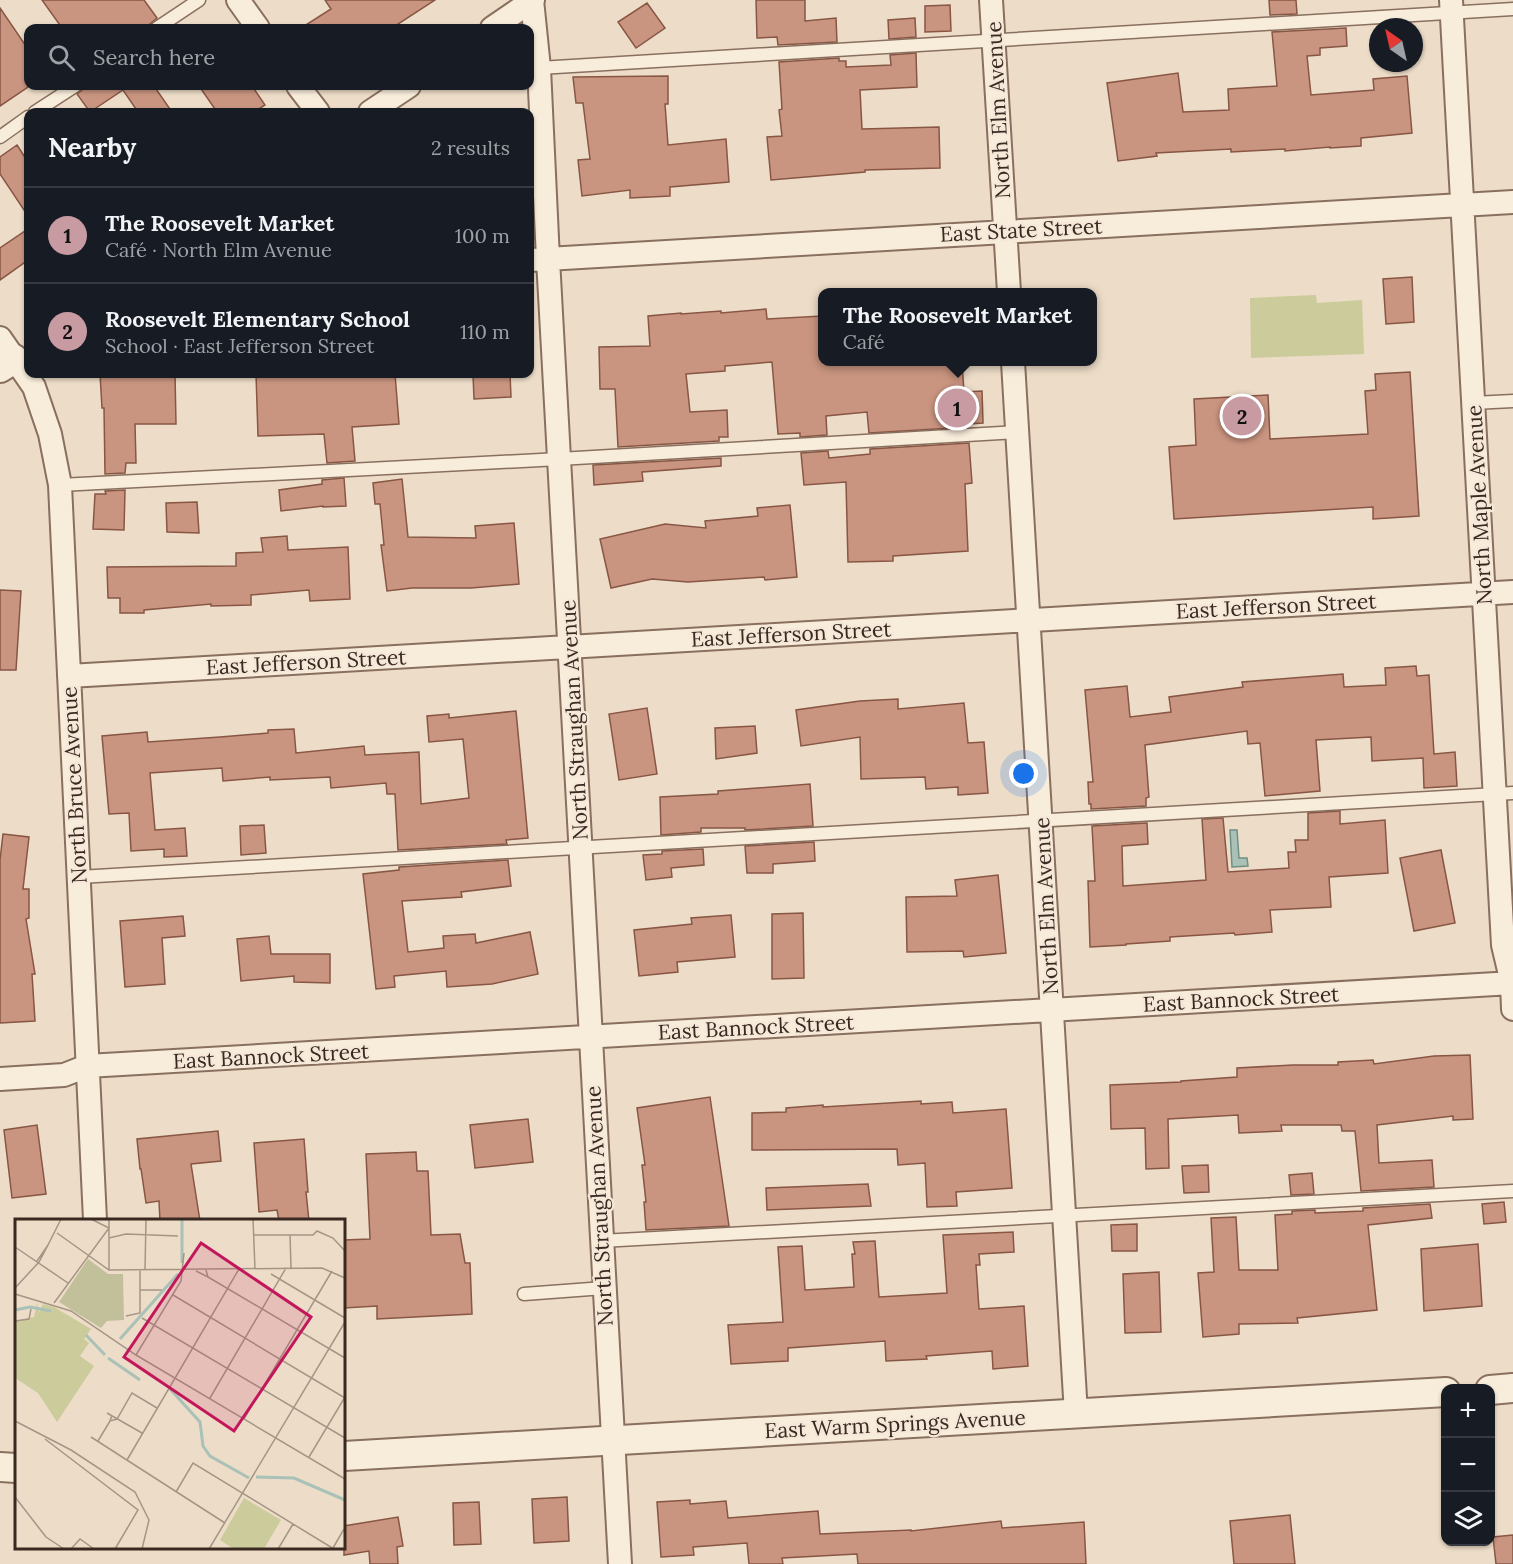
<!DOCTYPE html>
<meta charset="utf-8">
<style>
:root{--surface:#171b24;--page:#242831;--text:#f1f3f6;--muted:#9ea1a6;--line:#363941;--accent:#c89ba3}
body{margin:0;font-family:Lora,serif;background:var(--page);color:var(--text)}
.controls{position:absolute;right:18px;bottom:18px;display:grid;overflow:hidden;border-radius:12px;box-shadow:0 2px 4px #0004}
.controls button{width:54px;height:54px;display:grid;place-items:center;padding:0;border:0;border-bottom:2px solid var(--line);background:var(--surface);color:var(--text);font:30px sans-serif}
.compass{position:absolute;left:1369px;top:18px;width:54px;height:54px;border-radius:50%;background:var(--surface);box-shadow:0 2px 4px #0004;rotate:326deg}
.you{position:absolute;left:1024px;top:774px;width:21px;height:21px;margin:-15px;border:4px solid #fff;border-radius:50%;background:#1a73e8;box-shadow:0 0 0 9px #1a73e833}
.badge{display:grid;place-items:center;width:39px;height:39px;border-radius:50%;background:var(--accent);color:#111;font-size:20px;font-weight:700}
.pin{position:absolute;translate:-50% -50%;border:3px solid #fff;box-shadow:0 2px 6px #0006}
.popup{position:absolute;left:818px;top:288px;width:279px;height:78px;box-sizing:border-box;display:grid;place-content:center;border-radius:12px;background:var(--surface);filter:drop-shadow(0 2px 4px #0005);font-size:20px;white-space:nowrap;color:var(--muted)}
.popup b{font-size:22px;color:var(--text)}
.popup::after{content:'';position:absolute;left:50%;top:100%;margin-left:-12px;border:12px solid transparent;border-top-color:var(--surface)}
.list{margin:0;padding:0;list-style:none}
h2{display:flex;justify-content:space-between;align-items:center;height:78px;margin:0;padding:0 24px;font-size:26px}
h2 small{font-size:20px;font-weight:400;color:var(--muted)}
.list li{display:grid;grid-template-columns:39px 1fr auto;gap:18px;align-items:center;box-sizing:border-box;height:96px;padding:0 24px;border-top:2px solid var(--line)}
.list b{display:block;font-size:22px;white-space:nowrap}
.list p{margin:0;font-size:20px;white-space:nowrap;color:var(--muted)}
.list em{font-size:20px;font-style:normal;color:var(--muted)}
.icon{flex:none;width:33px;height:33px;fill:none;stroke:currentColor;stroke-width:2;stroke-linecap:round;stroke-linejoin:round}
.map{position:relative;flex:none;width:1513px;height:1564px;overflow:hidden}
.search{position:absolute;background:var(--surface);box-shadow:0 2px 4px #0004;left:24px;top:24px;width:510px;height:66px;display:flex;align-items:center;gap:15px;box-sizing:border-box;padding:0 21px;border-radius:12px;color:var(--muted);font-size:22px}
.panel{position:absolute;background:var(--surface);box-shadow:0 2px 4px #0004;left:24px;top:108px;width:510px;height:270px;border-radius:12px}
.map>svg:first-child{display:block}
</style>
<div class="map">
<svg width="1513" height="1564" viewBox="0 0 1513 1564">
<rect width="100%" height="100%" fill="#edddc8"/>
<path fill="#cbcb9c" d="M1316 295 1317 303 1362 300 1364 354 1251 358 1250 298Z"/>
<path fill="#a9c1b7" stroke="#6f9084" stroke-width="1.5" d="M1230 830H1237L1239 858H1247L1248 866 1232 867Z"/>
<path fill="#ca9580" stroke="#875644" stroke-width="1.5" d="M42 0H144L157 18 150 24 149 28H62Z
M325 0H435L392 28H301L331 9Z
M756 0H805V21L836 18 837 42 778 45 777 37 757 38Z
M1269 0H1296L1297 14 1270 15Z
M647 3 665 28 636 48 618 22Z
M950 5 951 31 925 32V6Z
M0 8 28 49V87L0 106Z
M915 18 916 37 889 39 888 20Z
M1346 28 1347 46 1320 48V55L1307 56 1311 95 1374 90 1373 79 1407 76 1412 133 1361 138V146L1330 148V147L1285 151V149L1231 152V149L1156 153 1157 156 1118 161 1107 83 1178 73 1183 112 1229 110 1228 89 1277 86 1272 32Z
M916 53 917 87 860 90 862 129 939 127 940 168 865 170V172L771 180 767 137 782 136 779 110 782 109 779 62 839 58V61H846V67L891 65 890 55Z
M668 76V104H665L668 145 726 139 729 182 670 187V196L630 198V190L582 196 578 160 590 159 583 103H576L573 77Z
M83 86H154L172 112H138L123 90 90 112 77 94 82 90Z
M199 86H252L265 105 254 112H217Z
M17 145 28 162V216L0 174V157Z
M28 229V260L0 280V248Z
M1412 277 1414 322 1386 324 1383 279Z
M766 309 767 319 822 316V362H962L964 392 982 391 983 423 968 424V427L869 433 867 412 826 416 827 435 800 437V433L778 434 772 362 725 366V371L686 374 690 412 727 410 728 437H719V441L618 447 615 389H600L599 347 650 346 648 316 681 313V314L721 311V313Z
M1410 372 1419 516 1373 519V507L1174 519 1169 447 1196 445 1194 399 1268 395 1270 439 1368 434 1365 391 1376 390 1375 374Z
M100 374H132V376L175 374 176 424H135L136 463H126L125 473 105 474 104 408H102Z
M256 374H395L399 424 352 427 355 461 327 463 324 434 258 436Z
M473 374H510L511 397 474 399Z
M969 443 972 483 965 484 968 551 893 556V561L848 562 846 482 804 485 801 453 828 451 829 458 870 454V449Z
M721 458V466L642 472 643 481 594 485 593 465Z
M344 478 346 506 323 507V506L281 511 279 490 322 484V480Z
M402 479 408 537 476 538 475 526 514 523 519 584 471 588H412L387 591 381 545H384L380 504H375L373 483Z
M125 490 124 530 93 529 95 494H106L105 491Z
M197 502 199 533 167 532 166 503Z
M790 505 797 577 765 580 764 577 688 582 652 579 611 588 600 539 665 524 706 528 705 521 758 516 757 508Z
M287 536 288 550 348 547 350 599 310 601 309 590 251 595V605L211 606V604L144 610V613H120V598H108L107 567 236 566V553L263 552 261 538Z
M0 590 21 591 16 670H0Z
M1416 666 1417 676 1429 675 1434 754 1455 752 1457 786 1424 788 1423 758 1372 761 1371 737 1316 740 1320 791 1265 796 1260 743 1248 744 1247 731 1145 745 1149 797 1146 798V806L1091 809V804H1089L1088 782H1093L1085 690 1127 686 1130 717 1171 712 1169 697 1243 687 1242 682 1343 674 1344 687 1386 685 1385 668Z
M898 699V709L964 703 968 743 984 742 988 793 958 795V787L926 789 925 777 861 779 860 737 801 746 796 710 860 701Z
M647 708 657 774 619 780 609 714Z
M516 711 528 838 506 840 507 844 398 850 395 794H387L386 783 331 788 330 777 270 780V777L223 781 222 768 150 773 155 830 185 828 187 856 164 857V849L131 851 129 813 109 814 102 736 147 732 148 742 220 737 268 733V730L294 729 296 753 364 746 365 755 419 752 421 804 469 798 463 739 429 742 427 716 449 714V718Z
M755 726 757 753 716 759 715 728Z
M810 784 813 826 745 830V828H701V832L661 835 660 797 718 794V791Z
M1340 811V824L1385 820 1388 873 1329 877 1331 907 1270 910 1272 932 1235 935 1234 933 1170 937V941L1126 944V945L1090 947 1088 881H1095L1092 826 1147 823 1148 844 1122 846 1123 886 1206 880 1202 819 1223 818 1228 872 1289 868 1288 852H1296L1295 840H1308V813Z
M264 825 266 853 241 855 240 826Z
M3 834 29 837 23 889H29V918L26 919 35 974H32L35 1021 0 1023V860Z
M814 842 815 861 773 864V873H747L745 846Z
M703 849 704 865 671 868 672 877 646 880 643 855 662 854V851Z
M1441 850 1455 923 1414 931 1400 858Z
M508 860 511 886 461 892 462 897 402 901 408 952 444 948 443 936 475 934 476 943 530 932 538 974 492 984 447 987 446 971 394 976 395 987 376 989 363 874 399 870V867Z
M998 875 1006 953 964 957 963 951 907 952 906 897 957 896 955 880Z
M803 913 804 978 772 979V914Z
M731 915 735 957 677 962 678 972 639 976 634 930 692 924 691 918Z
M183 916 185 936 162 938 165 984 125 987 120 921Z
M269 936 271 954H330V983L294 982V976L241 981 237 939Z
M1470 1055 1473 1119 1453 1120V1116L1377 1125 1379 1163 1432 1160 1434 1187 1361 1191 1355 1131H1342L1341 1125H1281L1282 1131 1239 1133 1238 1115 1168 1119 1169 1168 1146 1169 1145 1128 1111 1129 1110 1085 1181 1082V1081L1237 1077V1068L1293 1065H1338V1062L1373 1060 1374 1064 1434 1056Z
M710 1097 729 1226 646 1230 644 1202H646L642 1165H645L637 1108Z
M921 1101V1104L952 1102 953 1113 1006 1109 1012 1188 956 1192 957 1206 927 1207 925 1163 898 1165 897 1149 752 1150V1113L786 1112V1108L823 1105V1107Z
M528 1119 533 1162 475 1168 470 1125Z
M37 1125 46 1194 12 1198 4 1130Z
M218 1131 221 1161 191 1164 200 1221H160L159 1201 146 1203 141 1169H140L137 1139Z
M304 1139 308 1192H306L309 1221H279L277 1210 259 1212 254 1143Z
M416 1152 417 1171H428L431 1235 460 1234 465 1263H470L472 1314 377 1319V1306L344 1308V1240L370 1239 366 1154Z
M1208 1165 1209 1192 1184 1193 1182 1166Z
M1312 1173 1314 1194 1291 1195 1289 1175Z
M868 1184 871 1206 767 1210 766 1188Z
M1504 1202 1506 1222 1484 1224 1482 1204Z
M1430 1204 1432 1218 1368 1225 1377 1310 1297 1318 1298 1323 1239 1324V1334L1203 1337 1198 1273 1214 1272 1211 1218 1236 1217 1239 1270H1278L1275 1215 1292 1214V1211L1315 1210V1213L1363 1211V1208Z
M1137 1224V1251H1112L1111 1225Z
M1013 1232 1014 1252 979 1254 980 1265H976L979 1309 1024 1306 1028 1366 993 1369 992 1351 926 1356 927 1359 886 1361 885 1341 788 1348V1361L731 1364 728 1325 783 1322 778 1247 802 1246 805 1290 854 1287 852 1254H855L853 1242 875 1241 879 1297 947 1293 943 1235Z
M1478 1244 1482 1306 1424 1311 1421 1249Z
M1159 1272 1161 1332 1125 1333 1123 1274Z
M567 1497 569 1541 534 1543 532 1499Z
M690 1500V1504L726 1501 728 1518 818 1511 820 1534 911 1530V1531L1001 1521 1002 1528 1084 1522 1086 1564H858L857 1554 782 1558 783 1564H749L747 1543 693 1547 694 1555 661 1557 657 1502Z
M479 1502 481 1544 454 1545 453 1503Z
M1290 1515 1295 1564H1234L1230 1521Z
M398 1517 403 1546 397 1547 398 1564H370L369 1551 344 1555V1526Z
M1513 1535V1564H1496L1493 1537Z"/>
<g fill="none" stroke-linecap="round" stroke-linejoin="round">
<g stroke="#896f5e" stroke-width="15">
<path id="service" d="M157 28 199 0
M539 68 1513 9
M35 112 75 86
M0 137 28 117
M1473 403 1513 401
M60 485 559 459 1018 432
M79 877 1513 793
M601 1241 1513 1191
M524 1294 604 1288"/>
</g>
<g stroke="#896f5e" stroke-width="26">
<path id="minor" d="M238 0 258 28
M532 0 539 68 548 259 620 1564
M991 0 1009 292
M1451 0 1503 945 1512 983 1513 1009
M492 28 533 0
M298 86 318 112
M370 112 409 86
M530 260 1513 202
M0 338 34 387 50 434 60 485 95 1220
M1013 362 1076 1414
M69 676 1513 592
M0 1079 64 1075 87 1066 1513 983"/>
</g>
<g stroke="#896f5e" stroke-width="32">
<path id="tertiary" d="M0 368 14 359
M1490 1390 1513 1388
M344 1456 1446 1392
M0 1467 16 1468"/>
</g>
<use href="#service" stroke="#f8ecdb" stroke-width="12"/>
<use href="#minor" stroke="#f8ecdb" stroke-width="22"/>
<use href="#tertiary" stroke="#f8ecdb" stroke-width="28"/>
</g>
<g text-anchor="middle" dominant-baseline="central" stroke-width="4.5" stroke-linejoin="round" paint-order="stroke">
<g font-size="21" fill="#3a2921" stroke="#f5e8d8">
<text transform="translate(998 110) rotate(-93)">North Elm Avenue</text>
<text transform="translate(1021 230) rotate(-3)">East State Street</text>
<text transform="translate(1479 505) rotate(-93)">North Maple Avenue</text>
<text transform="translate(1276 606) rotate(-3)">East Jefferson Street</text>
<text transform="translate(791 634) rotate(-3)">East Jefferson Street</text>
<text transform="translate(306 662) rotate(-3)">East Jefferson Street</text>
<text transform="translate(574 720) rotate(-93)">North Straughan Avenue</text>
<text transform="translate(74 785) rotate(-93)">North Bruce Avenue</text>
<text transform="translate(1046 906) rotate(-93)">North Elm Avenue</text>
<text transform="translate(1241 999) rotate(-3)">East Bannock Street</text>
<text transform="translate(756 1027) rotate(-3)">East Bannock Street</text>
<text transform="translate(271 1056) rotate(-3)">East Bannock Street</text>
<text transform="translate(599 1206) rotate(-93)">North Straughan Avenue</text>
<text transform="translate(895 1424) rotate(-3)">East Warm Springs Avenue</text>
</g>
</g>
<g transform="translate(15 1219)">
<rect width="330" height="330" fill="#edddc8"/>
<path d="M22 84 24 93 28 85 39 88 76 110 69 120 74 124 65 137 79 147 42 203 23 174 0 159V102L19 98ZM229 279 266 301 249 330H219L205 321Z" fill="#cbcb9c"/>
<path d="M73 40 93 55H108L109 101 92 102 86 109 44 83Z" fill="#c1c09b"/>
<path fill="none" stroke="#a9c1b7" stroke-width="3" d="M167 0V44M0 91 15 88 36 92M71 116 90 136M105 120 163 55M93 139 125 161M155 170 185 203 188 227 195 237 234 259M241 258 279 259 330 281"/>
<path fill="none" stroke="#a59585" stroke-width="1.5" d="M238 0 240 50M42 14 94 51 307 49 330 59M239 16H298L302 12 318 19 330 32M275 16 276 49M94 19 111 15 163 17M33 26 46 0M0 28 53 64M94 51V0M130 51 131 0M181 52 193 58 191 51M256 55 330 99M193 58 330 139M0 69 24 43 33 26 22 42M125 71H147M0 75 56 92 121 136 330 260M158 76 330 179M39 84 94 9 76 0M111 97 125 94V51M127 99 330 219M0 102 14 100 16 90M121 136 166 62 169 34M195 179 271 49M92 194 127 214M97 196 95 202 102 200 117 174 142 189M229 200 317 52M0 202 56 231 120 273 134 301 127 330M76 218 210 304M30 220 123 291 100 330M83 222 95 202M294 238 330 178M112 241 224 50M161 273 178 244 319 330M0 278 31 318 49 330M318 329 329 310M56 330 65 320 79 330M194 330 330 103M263 330 278 305"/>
<path fill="#c2185b" fill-opacity="0.15" stroke="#c2185b" stroke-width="3" d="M186 24 296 98 219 212 109 138Z"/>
<rect width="330" height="330" fill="none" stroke="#3a2921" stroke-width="3"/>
</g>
</svg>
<div class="controls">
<button>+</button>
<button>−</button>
<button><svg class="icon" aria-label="layers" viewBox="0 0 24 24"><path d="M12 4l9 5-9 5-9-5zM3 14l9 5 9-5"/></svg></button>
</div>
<svg class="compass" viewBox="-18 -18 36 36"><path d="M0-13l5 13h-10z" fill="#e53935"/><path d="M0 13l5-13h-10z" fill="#9ea1a6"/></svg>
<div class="you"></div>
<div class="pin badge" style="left:957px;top:408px">1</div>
<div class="popup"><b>The Roosevelt Market</b>Café</div>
<div class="pin badge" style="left:1242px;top:416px">2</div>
<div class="search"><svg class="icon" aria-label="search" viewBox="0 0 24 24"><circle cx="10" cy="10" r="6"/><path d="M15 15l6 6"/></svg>Search here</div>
<section class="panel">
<h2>Nearby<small>2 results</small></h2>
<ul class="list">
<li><span class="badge">1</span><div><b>The Roosevelt Market</b><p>Café · North Elm Avenue</p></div><em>100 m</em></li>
<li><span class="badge">2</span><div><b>Roosevelt Elementary School</b><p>School · East Jefferson Street</p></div><em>110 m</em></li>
</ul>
</section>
</div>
